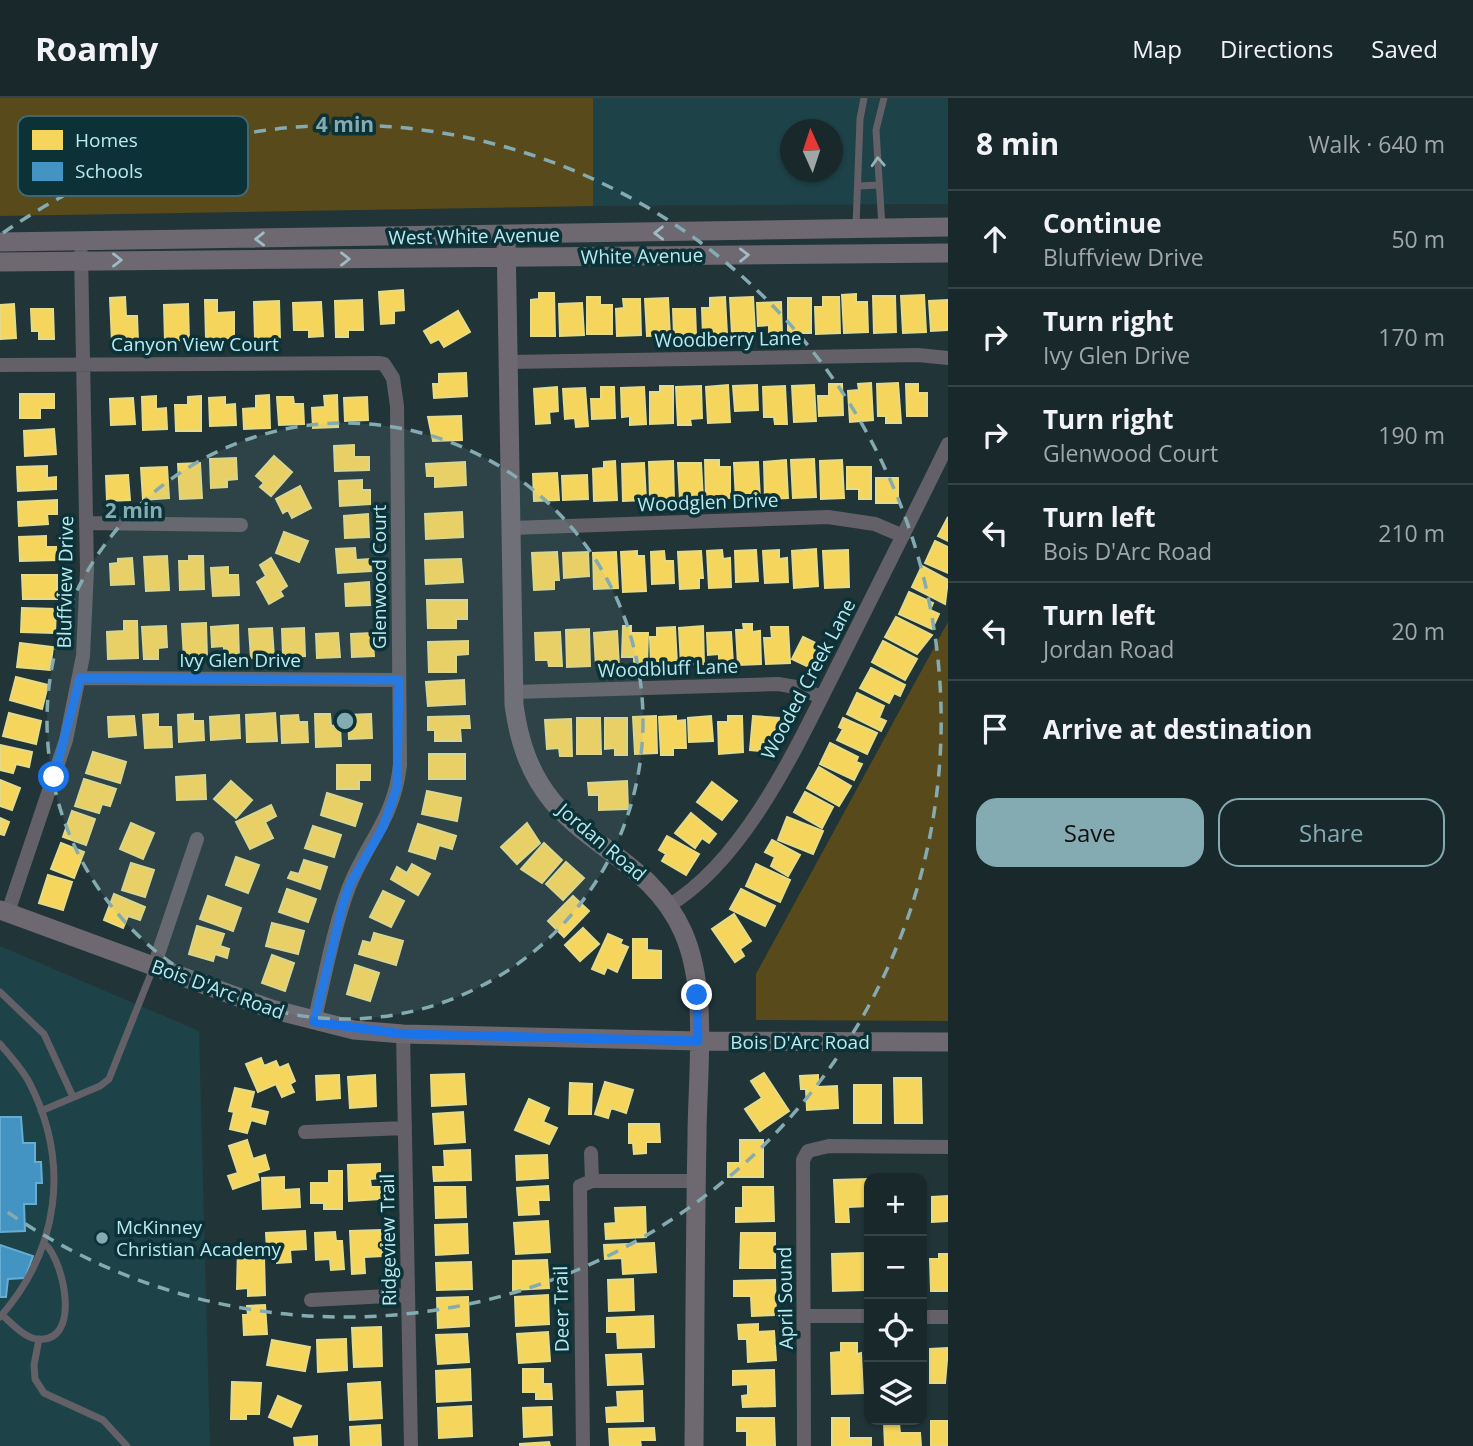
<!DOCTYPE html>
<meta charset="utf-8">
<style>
:root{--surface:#19282a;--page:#223032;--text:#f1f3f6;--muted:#9fa6a8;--line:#374447;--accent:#83abb1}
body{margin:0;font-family:"Open Sans",sans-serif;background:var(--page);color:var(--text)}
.controls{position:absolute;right:21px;bottom:21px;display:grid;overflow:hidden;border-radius:14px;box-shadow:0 2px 5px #0004}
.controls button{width:63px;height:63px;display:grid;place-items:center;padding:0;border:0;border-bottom:2px solid var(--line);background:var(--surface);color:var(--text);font:35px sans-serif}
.compass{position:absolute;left:780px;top:21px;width:63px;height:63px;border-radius:50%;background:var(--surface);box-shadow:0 2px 5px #0004;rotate:357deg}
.stop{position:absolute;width:21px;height:21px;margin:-16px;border:5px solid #1a73e8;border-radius:50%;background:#fff}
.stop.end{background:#1a73e8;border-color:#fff;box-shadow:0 2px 7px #0008}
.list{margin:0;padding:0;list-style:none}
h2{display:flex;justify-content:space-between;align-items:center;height:91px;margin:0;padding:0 28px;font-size:30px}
h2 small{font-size:23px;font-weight:400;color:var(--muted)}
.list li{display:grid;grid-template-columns:46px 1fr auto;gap:21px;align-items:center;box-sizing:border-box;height:98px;padding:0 28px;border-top:2px solid var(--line)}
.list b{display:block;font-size:26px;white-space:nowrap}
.list p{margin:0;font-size:23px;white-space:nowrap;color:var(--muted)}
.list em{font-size:23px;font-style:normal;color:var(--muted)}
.actions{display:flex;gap:14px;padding:21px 28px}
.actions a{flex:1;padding:16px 0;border:2px solid var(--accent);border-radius:21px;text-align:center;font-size:24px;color:var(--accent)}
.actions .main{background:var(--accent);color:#111}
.icon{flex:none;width:38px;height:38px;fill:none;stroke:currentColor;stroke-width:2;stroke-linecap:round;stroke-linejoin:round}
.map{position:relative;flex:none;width:948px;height:1348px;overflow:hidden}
header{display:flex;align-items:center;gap:42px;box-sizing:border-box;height:98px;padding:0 35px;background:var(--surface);border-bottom:2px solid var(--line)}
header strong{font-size:33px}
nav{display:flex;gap:38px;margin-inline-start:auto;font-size:24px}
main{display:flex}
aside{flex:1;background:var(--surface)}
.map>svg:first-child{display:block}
</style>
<header>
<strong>Roamly</strong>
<nav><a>Map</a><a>Directions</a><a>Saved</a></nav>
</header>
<main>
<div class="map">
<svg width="948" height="1348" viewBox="0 0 948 1348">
<rect width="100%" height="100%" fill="#213538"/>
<path fill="#1d4248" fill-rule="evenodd" d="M593 0H948V106L593 108ZM790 32H832V74H790Z
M0 848 199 933 210 1348H0Z"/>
<path fill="#584a1a" d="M0 0H593V108L0 118Z
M948 524V923L756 922V876Z"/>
<path fill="#f6d55c" stroke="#e3db89" stroke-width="2" d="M403 192 404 212 394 213V225L381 226 379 194Z
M539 195H554L555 238H531V202L539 201Z
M856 196V204H867L868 234 844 235 842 197Z
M924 197 926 234 903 235 901 198Z
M873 198H895L896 234 874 235Z
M125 199 126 218H137L138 243 112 244 110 200Z
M587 199H600V207H612V236H587Z
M725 199 727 236 703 238 702 210H710V200Z
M753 199 755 234 732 236 730 200Z
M823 199H839L840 235 816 236 815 209H823Z
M668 200 670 237 647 238 645 201Z
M788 200H811V235H788Z
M623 201H640L641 237 617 238 616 211 624 210Z
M205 202H217V215L234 214V240L206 241Z
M362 202 363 232H348V239H336L335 203Z
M948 202V232L931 233 929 203Z
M279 203 280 240 255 241 254 204Z
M321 204 323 238 309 239V232H294L293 205Z
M781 204 782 236H769V227L758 228 757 205Z
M582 205 584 237 560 238 559 206Z
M14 206 16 240 0 241V207Z
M188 206 189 242 165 243 164 207Z
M31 211H53L54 241H39V233H32Z
M673 211H695L696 237H674Z
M458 213 470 234 444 249 439 241 431 245 424 233Z
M466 275 467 298 434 300 433 286H439V276Z
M871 285 873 322 850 324 848 293 859 292 858 286Z
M898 285 901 325H886V318H878L877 286Z
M829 286H842L843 317 819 318 818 298H829Z
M906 286H918V295H927V318H907Z
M728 287 730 324 708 325 706 289Z
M757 287 758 312 735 313 733 288Z
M814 287 816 323 794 324 792 288Z
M660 288H673V325L650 326V294H660Z
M701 288 702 320 690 321 691 327H678L676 289Z
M785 288 787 326H775L774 319H764L763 289Z
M557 289 558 313 549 314 550 325 536 326 534 291Z
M601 289H614L615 320 592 321 591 301H601Z
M644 289 646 326 630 327V318L622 319 621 290Z
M585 290 588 328 576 329 575 320 565 321 563 291Z
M20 296H54V310H40V320H20Z
M269 297 270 330 244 331 243 311 256 310V298Z
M337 297 338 329 313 330 312 310 325 309 324 298Z
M156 298V311L166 310 167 331 143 332 142 299Z
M201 298V333H176L175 307H188V299Z
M225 299V307L235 306 236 327 210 328 209 300Z
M277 299H293L294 306H303L304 326 279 327Z
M367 299 368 322 345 323 344 300Z
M133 300 135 326 111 327 110 301Z
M461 318 462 342 433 343 428 319Z
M54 331 56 356 25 358 24 333Z
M354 347V359H369V372L335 373 334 348Z
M274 358 292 374 271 398 260 389 264 385 256 378Z
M236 360 237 381 227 382V389L211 390 210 361Z
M814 361 816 399 793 400 791 362Z
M705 362H719V369H730V400L706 401Z
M786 362 788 400 765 401 764 364Z
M842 362 844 400 821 401 820 363Z
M615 363 617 402 594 403 593 371 604 370V364Z
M673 363 674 401H650L649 364Z
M465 364 466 387 435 389V378H427L426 366Z
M758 364 760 401 736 402 734 365Z
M200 365 202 400 180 401 178 366Z
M644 365 646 402 623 403 622 366Z
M678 365H701L703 401 680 402Z
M47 368V380L56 379V391L18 393 17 369Z
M167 369 169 400 143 402 141 370Z
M847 369H871V401H859V391H847Z
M557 375 559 402 534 403 533 376Z
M128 377 130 402 107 403 106 378Z
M587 377 588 401 563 402 562 378Z
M876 380H898V405H876Z
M362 382V392H370V406L340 408 339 383Z
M300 388 311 410 292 420 288 412 283 415 276 401Z
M57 402V416H47L48 426 19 428 18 404Z
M462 414 463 439 426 441 425 416Z
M368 416 369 439 345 440 344 418Z
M948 419V443L938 438Z
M284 434 308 443 299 464 276 455Z
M46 438V449H56L57 462 20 463 19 439Z
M935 443 948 449V475L925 465Z
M355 450 356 462 370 461 371 473 338 475 336 451Z
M816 451 818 488 794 490 792 453Z
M722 452 723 461 730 460 731 489 709 490 707 453Z
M756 452 758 483 736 484 735 453Z
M779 452V461L787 460 788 484 765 485 763 453Z
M848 452 849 489 825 490 823 453Z
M637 453V458H644L646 493 623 494 621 454Z
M664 453 665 463H673L674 485 652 486 651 454Z
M701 453 703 480H699V490L680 491 678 454Z
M557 454 559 482H554V491L534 492 532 455Z
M588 454 589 478 564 480 563 455Z
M616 454 618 490 594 491 593 455Z
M167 458 169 492 146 493 144 459Z
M189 458H203L204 491 180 492 179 463H189Z
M132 460 134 486 111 487 110 466 118 465V461Z
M271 460 287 488 280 493 283 498 269 506 257 484 266 478 260 467Z
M461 461 463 484 426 486 425 462Z
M922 468 948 482 945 506 912 489Z
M228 469V477H238L239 497 213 498 211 470Z
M22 477H57V501H23Z
M369 484 370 507 346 508 345 486Z
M909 494 933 505 930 512 939 516 932 531 899 516Z
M427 502H467V521H456V530H428Z
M22 510 56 511 55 535 21 534Z
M896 519 932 537 917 556 885 539Z
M124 523H137L138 560 108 561 107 534 124 533Z
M206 525 207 559 184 561 182 526Z
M743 526H752V534L760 533 761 566 738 567 736 532H744Z
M238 527 239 560H224V548L212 549 211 529Z
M166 528 167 549 158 550V561H144L142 529Z
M623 528H631V535H648L647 568H634V559H622Z
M703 528 704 566 681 567 679 530Z
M675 529 677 566 651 568 650 539H657V530Z
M771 529H788L790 565 766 566 764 540H772Z
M272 530 274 559 251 560 249 531Z
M304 530 305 558 283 559 282 531Z
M589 531 590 568 567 569 566 532Z
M617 533 619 568 596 569 594 535Z
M560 534 562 568H549L548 562H536L535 535Z
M731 534 733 566H719V556L708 557 707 535Z
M338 535 340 559 317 560 316 536Z
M372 535 374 558 352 559 351 536Z
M803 539 826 550 815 572 792 561Z
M468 543V556L456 557V574H429L428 544Z
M883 543 917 561 905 582 872 564Z
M20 545 53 549 50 572 17 569Z
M871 570 905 587 900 598 894 595 889 605 860 590Z
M16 579 48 587 42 611 10 602Z
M464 582 465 606 428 608 426 584Z
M857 595 884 608 879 620 886 623 881 633 847 616Z
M9 615 41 623 36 646 3 638Z
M275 615 277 643 247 644 246 617Z
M158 616V629H171L172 649 145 650 143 617Z
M193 616V623H203L204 642 179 644 178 617Z
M315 616H330L331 628 340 627 341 648 316 649Z
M371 616 372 640 349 641 348 617Z
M239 617 240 640 211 642 210 619Z
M298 617 299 624H307L308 644 282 645 281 618Z
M134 618 136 637 109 639 108 619Z
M469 618 470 630H460L461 643H435V632H428V619Z
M656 618 657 655 635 656 633 619Z
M676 618V623L685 622 686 650H673V657H661L659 619Z
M711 618 713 643 689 644 688 620Z
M728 618H742L743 654 719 656 718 624H728Z
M753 618 779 620 776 646 761 644 760 653 750 652Z
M577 620H600L601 656H577Z
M605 620H627V657H615V650L605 651Z
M843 620 877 635 867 656 837 642 843 631 839 629Z
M571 621 572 658H560L559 650 547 651 545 622Z
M830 645 858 659 856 664 862 666 854 682 820 666Z
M0 647 32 654 29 669 16 666 13 675 0 672Z
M93 654 126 664 120 685 86 675Z
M429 656H465V681H429Z
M337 667H370V682H359V691H337Z
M819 669 851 688 839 708 807 690Z
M205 677 206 701 177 702 176 679Z
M84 681 116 691 110 708 102 706 99 715 75 708Z
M0 682 20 690 12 712 0 708Z
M231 683 252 702 236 720 214 701Z
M627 683 628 711 599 712V697H589L588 685Z
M712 684 737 703 722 722 697 704Z
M427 693 461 700 457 723 422 716Z
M805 694 833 709 822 730 794 714Z
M327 695 362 706 355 728 321 717Z
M271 707 276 718 265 724 273 740 250 751 236 724Z
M72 713 95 721 86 747 63 739Z
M691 715 716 736 709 745 702 740 695 750 675 735Z
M787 719 823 733 813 756 778 742Z
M0 720 9 724 4 737 0 736Z
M131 725 154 735 143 761 120 751Z
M527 725 540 745 517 766 501 749Z
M418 726 456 738 452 751 439 747 435 761 409 753Z
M313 728 341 737 334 759 305 750Z
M667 738 699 756 686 777 662 763 666 756 659 752Z
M772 742 800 757 788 778 771 768 775 759 765 754Z
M61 745 84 754 74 780 51 771Z
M544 745 562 762 542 785 521 771Z
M236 759 259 767 248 795 226 787Z
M304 762 327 769 320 791 288 780 291 774 299 776Z
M566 764 584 780 563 802 546 786Z
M131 765 154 772 145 799 122 792Z
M412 766 430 776 418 797 391 781 397 769 407 775Z
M756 766 790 782 780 804 746 788Z
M48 777 72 784 63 812 39 805Z
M287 791 316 801 308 824 279 814Z
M741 791 775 808 765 828 730 811Z
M383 793 404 803 391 829 370 819Z
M114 796 145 809 140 822 128 818 123 830 104 822Z
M208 798 241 810 233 833 200 821Z
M573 798 589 813 564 839 548 823Z
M734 816 751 843 740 851 744 858 735 864 712 831Z
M272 825 304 833 298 856 266 848Z
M197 828 224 836 220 848 229 851 227 860 215 856 213 863 189 856Z
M583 830 599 846 580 863 565 847Z
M374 835 403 843 396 867 359 856 363 843 371 845Z
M608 836 622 842 620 846 628 849 617 874 607 869 604 876 592 871Z
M633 841H647V852L661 853V880H633Z
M272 857 294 865 285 893 262 885Z
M355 867 379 875 370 903 347 896Z
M261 960 264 968 276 963 279 970 288 966 295 983 290 986 294 994 282 999 276 986 258 994 246 966Z
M764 975 789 1013 760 1033 745 1011 762 1000 751 983Z
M464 976 466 1006 432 1008 431 977Z
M339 977 340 1000 317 1002 316 978Z
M375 977 376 1008 350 1010 348 979Z
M818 977V989L837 988 838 1010 807 1012 806 991H801L800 978Z
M894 980H921L922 1025H895Z
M605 984 633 992 626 1015 611 1010 608 1020 595 1016Z
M570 985 592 986 591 1016H569Z
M854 987H881V1025H854Z
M235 990 254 994 250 1010 268 1014 265 1026 251 1022 247 1035 230 1031 234 1014 229 1013Z
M529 1001 549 1010 543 1024 557 1030 549 1046 515 1032Z
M463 1014 465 1044 435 1046 433 1016Z
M629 1026H659L660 1044H646V1055L634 1056 633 1045H629Z
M247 1042 253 1061 265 1057 269 1071 257 1075 259 1082 233 1091 228 1078 238 1075 229 1048Z
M740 1042H763V1079H728V1065H740Z
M470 1052 471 1082 434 1083 433 1069H445L444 1053Z
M547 1057 548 1080 517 1082 516 1058Z
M380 1066V1080L370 1081 371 1089H380V1101L349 1103 348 1067Z
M329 1073H342V1111H324V1105H311V1085H329Z
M284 1079V1092L299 1091 300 1109 263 1111 262 1080Z
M869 1081V1108L848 1109 849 1124H836L834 1082Z
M548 1088 549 1102H538L539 1116 519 1117 517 1090Z
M435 1089H465L466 1119 436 1120Z
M743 1089H773L774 1123 736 1124V1110H743Z
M948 1098V1123L932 1124V1099Z
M645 1109 646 1139 606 1141 605 1126 616 1125 615 1110Z
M548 1123 550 1154 516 1156 514 1125Z
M467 1126 468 1155 436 1157 435 1127Z
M381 1132 383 1158 364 1159 365 1175 352 1176 350 1133Z
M305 1133 306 1151 290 1152 291 1164 277 1165V1153H267L266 1135Z
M335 1134 336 1143H342L344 1171 331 1172 330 1161 316 1162 315 1135Z
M741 1135H775V1170H740Z
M654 1145 656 1174 623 1176 622 1160 605 1161 604 1147Z
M256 1147V1159H264L265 1197 248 1198V1190L237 1191 238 1148Z
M863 1155 864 1192 833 1193 832 1156Z
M939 1156H948V1193H931L930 1161H939Z
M547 1162 549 1190 513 1192V1163Z
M471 1164 472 1191 437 1192 436 1165Z
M633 1181 634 1212 609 1213 608 1182Z
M775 1182 776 1217 752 1218 751 1198H734V1183Z
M548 1197 549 1226 516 1228 515 1199Z
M468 1199 469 1228 438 1230 437 1200Z
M265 1207 267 1236 244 1237 243 1217H248L247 1208Z
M653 1218 654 1249 618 1250 617 1234H607V1220Z
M758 1226V1234L774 1233 776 1262 748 1264 747 1241H739L738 1227Z
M381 1229 382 1268 354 1269 352 1230Z
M548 1234 550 1263 519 1265 517 1236Z
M467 1236 469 1264 438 1266 436 1237Z
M346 1241 347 1272 318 1274 317 1242Z
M272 1242 310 1249 305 1273 267 1267Z
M841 1245H857V1256L861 1255 863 1295 832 1296 831 1255 841 1254Z
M948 1250 945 1285H930V1251Z
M641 1256 643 1286 608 1287 606 1257Z
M470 1271 471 1302 437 1304 436 1273Z
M523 1271H543V1286H551L552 1301H536V1294H523Z
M774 1272 775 1308 743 1309 742 1298 748 1297V1286L733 1287V1273Z
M232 1284 261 1285 259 1316H246V1321H231Z
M380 1284 382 1320 350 1322 348 1286Z
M642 1293 643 1323 607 1324 606 1310 618 1309 617 1294Z
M278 1298 301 1308 291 1329 269 1319Z
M471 1308 472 1338 439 1340 438 1310Z
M551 1309 552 1337 524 1339 523 1310Z
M737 1320H774L775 1348H747V1333H737Z
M832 1320H849V1340H871V1348H832Z
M931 1323H947L948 1348H931Z
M884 1325H899L900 1335H920L921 1348H885Z
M380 1327 381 1348H351L350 1329Z
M654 1330 655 1342H640L641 1348H610L609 1331Z
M317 1338V1348H295L294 1340Z
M549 1344 550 1348H520V1346Z"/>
<path fill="#4393c3" stroke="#66add1" stroke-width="2" d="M0 1019H21L23 1045H35V1064H41L42 1085H36V1106H24L25 1133 0 1134Z
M0 1147 33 1158 25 1180 8 1181 6 1199H0Z"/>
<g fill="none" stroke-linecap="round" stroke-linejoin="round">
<path stroke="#636067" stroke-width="7" d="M858 88 879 87
M856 128 860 21 864 0
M882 129 876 32 884 0
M0 894 44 936 73 999
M0 946C10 958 22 971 29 984 71 1065 59 1152 0 1219
M41 1013 100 988 109 981 154 868
M2 1217C12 1225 24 1240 38 1241 82 1245 64 1163 45 1146
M39 1241 34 1267 35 1281 44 1295 103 1322 127 1348"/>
<path stroke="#636067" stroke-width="14" d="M508 264 918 257 948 260
M0 267 378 265 384 266 393 280 397 308 400 667C394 721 368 742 349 789 333 832 325 879 314 924
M86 425 241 427
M511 430 828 419 875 426 903 438
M80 580 399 582
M514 594 778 586 796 589 821 599
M668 808C749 760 802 637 844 555 879 485 914 416 948 346
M8 814 66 642 83 558 87 472 81 155
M154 868 197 741
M403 936 411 1348
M305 1034 405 1030
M591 1055 592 1083
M311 1202 408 1197
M805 1218H869
M922 1219H948
M583 1348 580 1088 592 1083H696
M804 1348 803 1062 808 1053 829 1048 948 1049"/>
<path stroke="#6e6871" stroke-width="19" d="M506 138 514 607C519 643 529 675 553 704 595 753 654 769 683 834 709 892 697 977 697 1040 695 1142 695 1245 694 1348
M0 144 948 129
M0 164 948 155
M0 812 271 911 354 932 403 936 698 943 948 944"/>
</g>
<defs><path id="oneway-chevron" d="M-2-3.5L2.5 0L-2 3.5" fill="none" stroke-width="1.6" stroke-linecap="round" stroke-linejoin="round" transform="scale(1.75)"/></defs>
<use stroke="#96b3ba" href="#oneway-chevron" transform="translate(878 64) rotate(-93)"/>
<g stroke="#9ebcc5">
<use href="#oneway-chevron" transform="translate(659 135) rotate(179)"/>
<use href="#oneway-chevron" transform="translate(260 141) rotate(179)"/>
<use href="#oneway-chevron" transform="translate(744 157) rotate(-1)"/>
<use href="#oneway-chevron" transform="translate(345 161)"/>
<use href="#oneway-chevron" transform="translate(117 162)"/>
</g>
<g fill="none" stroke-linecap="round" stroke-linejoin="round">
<path stroke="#1a73e8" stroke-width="9" d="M54 679 80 580 399 582 397 689 383 729 350 786 343 806 314 924 403 936 698 943 697 897"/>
</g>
<circle cx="345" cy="623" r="298" fill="#83abb1" fill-opacity=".12"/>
<g fill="none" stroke="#83abb1" stroke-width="3.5" stroke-dasharray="12 9">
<circle cx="345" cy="623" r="298"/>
<path d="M3 135A596 596 0 1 1 3 1111"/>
</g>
<circle fill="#83abb1" stroke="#0c3136" stroke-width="2.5" cx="102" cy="1140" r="7"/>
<g text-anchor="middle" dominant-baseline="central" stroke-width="7" stroke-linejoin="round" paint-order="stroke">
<g font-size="19" fill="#b8eaf2" stroke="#0c3136">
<text transform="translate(474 138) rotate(-1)">West White Avenue</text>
<text transform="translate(642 158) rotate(-1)">White Avenue</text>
<text transform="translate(728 241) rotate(-1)">Woodberry Lane</text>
<text x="195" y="246">Canyon View Court</text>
<text transform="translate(708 404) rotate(-2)">Woodglen Drive</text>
<text transform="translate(379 479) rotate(-90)">Glenwood Court</text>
<text transform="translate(65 484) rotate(-89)">Bluffview Drive</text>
<text x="240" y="562">Ivy Glen Drive</text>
<text transform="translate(668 570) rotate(-2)">Woodbluff Lane</text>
<text transform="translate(808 581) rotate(-62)">Wooded Creek Lane</text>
<text transform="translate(602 744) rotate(40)">Jordan Road</text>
<text transform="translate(218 891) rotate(20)">Bois D'Arc Road</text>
<text x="800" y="944">Bois D'Arc Road</text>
<text transform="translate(388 1142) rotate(-91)">Ridgeview Trail</text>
<text transform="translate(785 1200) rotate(-91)">April Sound</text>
<text transform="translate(561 1211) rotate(-91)">Deer Trail</text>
</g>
<g font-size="19" fill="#b8eaf2" stroke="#0c3136" text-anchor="start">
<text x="116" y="1129">McKinney<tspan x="116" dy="22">Christian Academy</tspan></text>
</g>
</g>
<rect x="18" y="18" width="230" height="80" rx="10" fill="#0c3136" stroke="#40686e" stroke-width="2"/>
<rect x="32" y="32" width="31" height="20" fill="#f6d55c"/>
<rect x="32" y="64" width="31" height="19" fill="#4393c3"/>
<g font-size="19" fill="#b8eaf2">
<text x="75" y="49">Homes</text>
<text x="75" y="80">Schools</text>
</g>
<circle cx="345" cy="623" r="10" fill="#83abb1" stroke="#0c3136" stroke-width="3.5"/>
<g font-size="21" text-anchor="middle" font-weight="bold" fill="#83abb1" stroke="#0c3136" stroke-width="7" stroke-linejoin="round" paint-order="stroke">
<text x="345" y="34">4 min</text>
<text x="134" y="420">2 min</text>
</g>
</svg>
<div class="controls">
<button>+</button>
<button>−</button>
<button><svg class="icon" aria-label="locate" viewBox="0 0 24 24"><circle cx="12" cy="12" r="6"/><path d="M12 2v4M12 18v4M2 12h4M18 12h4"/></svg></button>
<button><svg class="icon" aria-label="layers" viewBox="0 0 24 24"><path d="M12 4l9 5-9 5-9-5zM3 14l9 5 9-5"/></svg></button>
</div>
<svg class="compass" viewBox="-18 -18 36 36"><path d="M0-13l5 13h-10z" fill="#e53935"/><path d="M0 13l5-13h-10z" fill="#9fa6a8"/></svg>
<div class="stop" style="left:54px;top:679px"></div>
<div class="stop end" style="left:697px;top:897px"></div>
</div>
<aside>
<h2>8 min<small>Walk · 640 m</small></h2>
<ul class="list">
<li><svg class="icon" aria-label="ahead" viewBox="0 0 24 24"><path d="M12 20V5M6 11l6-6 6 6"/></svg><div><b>Continue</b><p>Bluffview Drive</p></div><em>50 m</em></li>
<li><svg class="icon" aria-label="right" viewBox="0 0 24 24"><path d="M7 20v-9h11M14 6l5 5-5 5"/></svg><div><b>Turn right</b><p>Ivy Glen Drive</p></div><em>170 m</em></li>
<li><svg class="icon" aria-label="right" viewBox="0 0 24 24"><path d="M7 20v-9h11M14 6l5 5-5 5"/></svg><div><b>Turn right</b><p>Glenwood Court</p></div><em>190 m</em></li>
<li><svg class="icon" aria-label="left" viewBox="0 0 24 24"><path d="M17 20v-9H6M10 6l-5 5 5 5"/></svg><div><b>Turn left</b><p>Bois D'Arc Road</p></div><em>210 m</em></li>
<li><svg class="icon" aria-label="left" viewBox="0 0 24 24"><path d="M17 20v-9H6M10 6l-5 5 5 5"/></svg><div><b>Turn left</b><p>Jordan Road</p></div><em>20 m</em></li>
<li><svg class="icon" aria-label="arrive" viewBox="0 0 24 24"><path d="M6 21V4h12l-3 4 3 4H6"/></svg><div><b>Arrive at destination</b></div></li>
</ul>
<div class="actions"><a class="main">Save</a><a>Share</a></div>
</aside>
</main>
